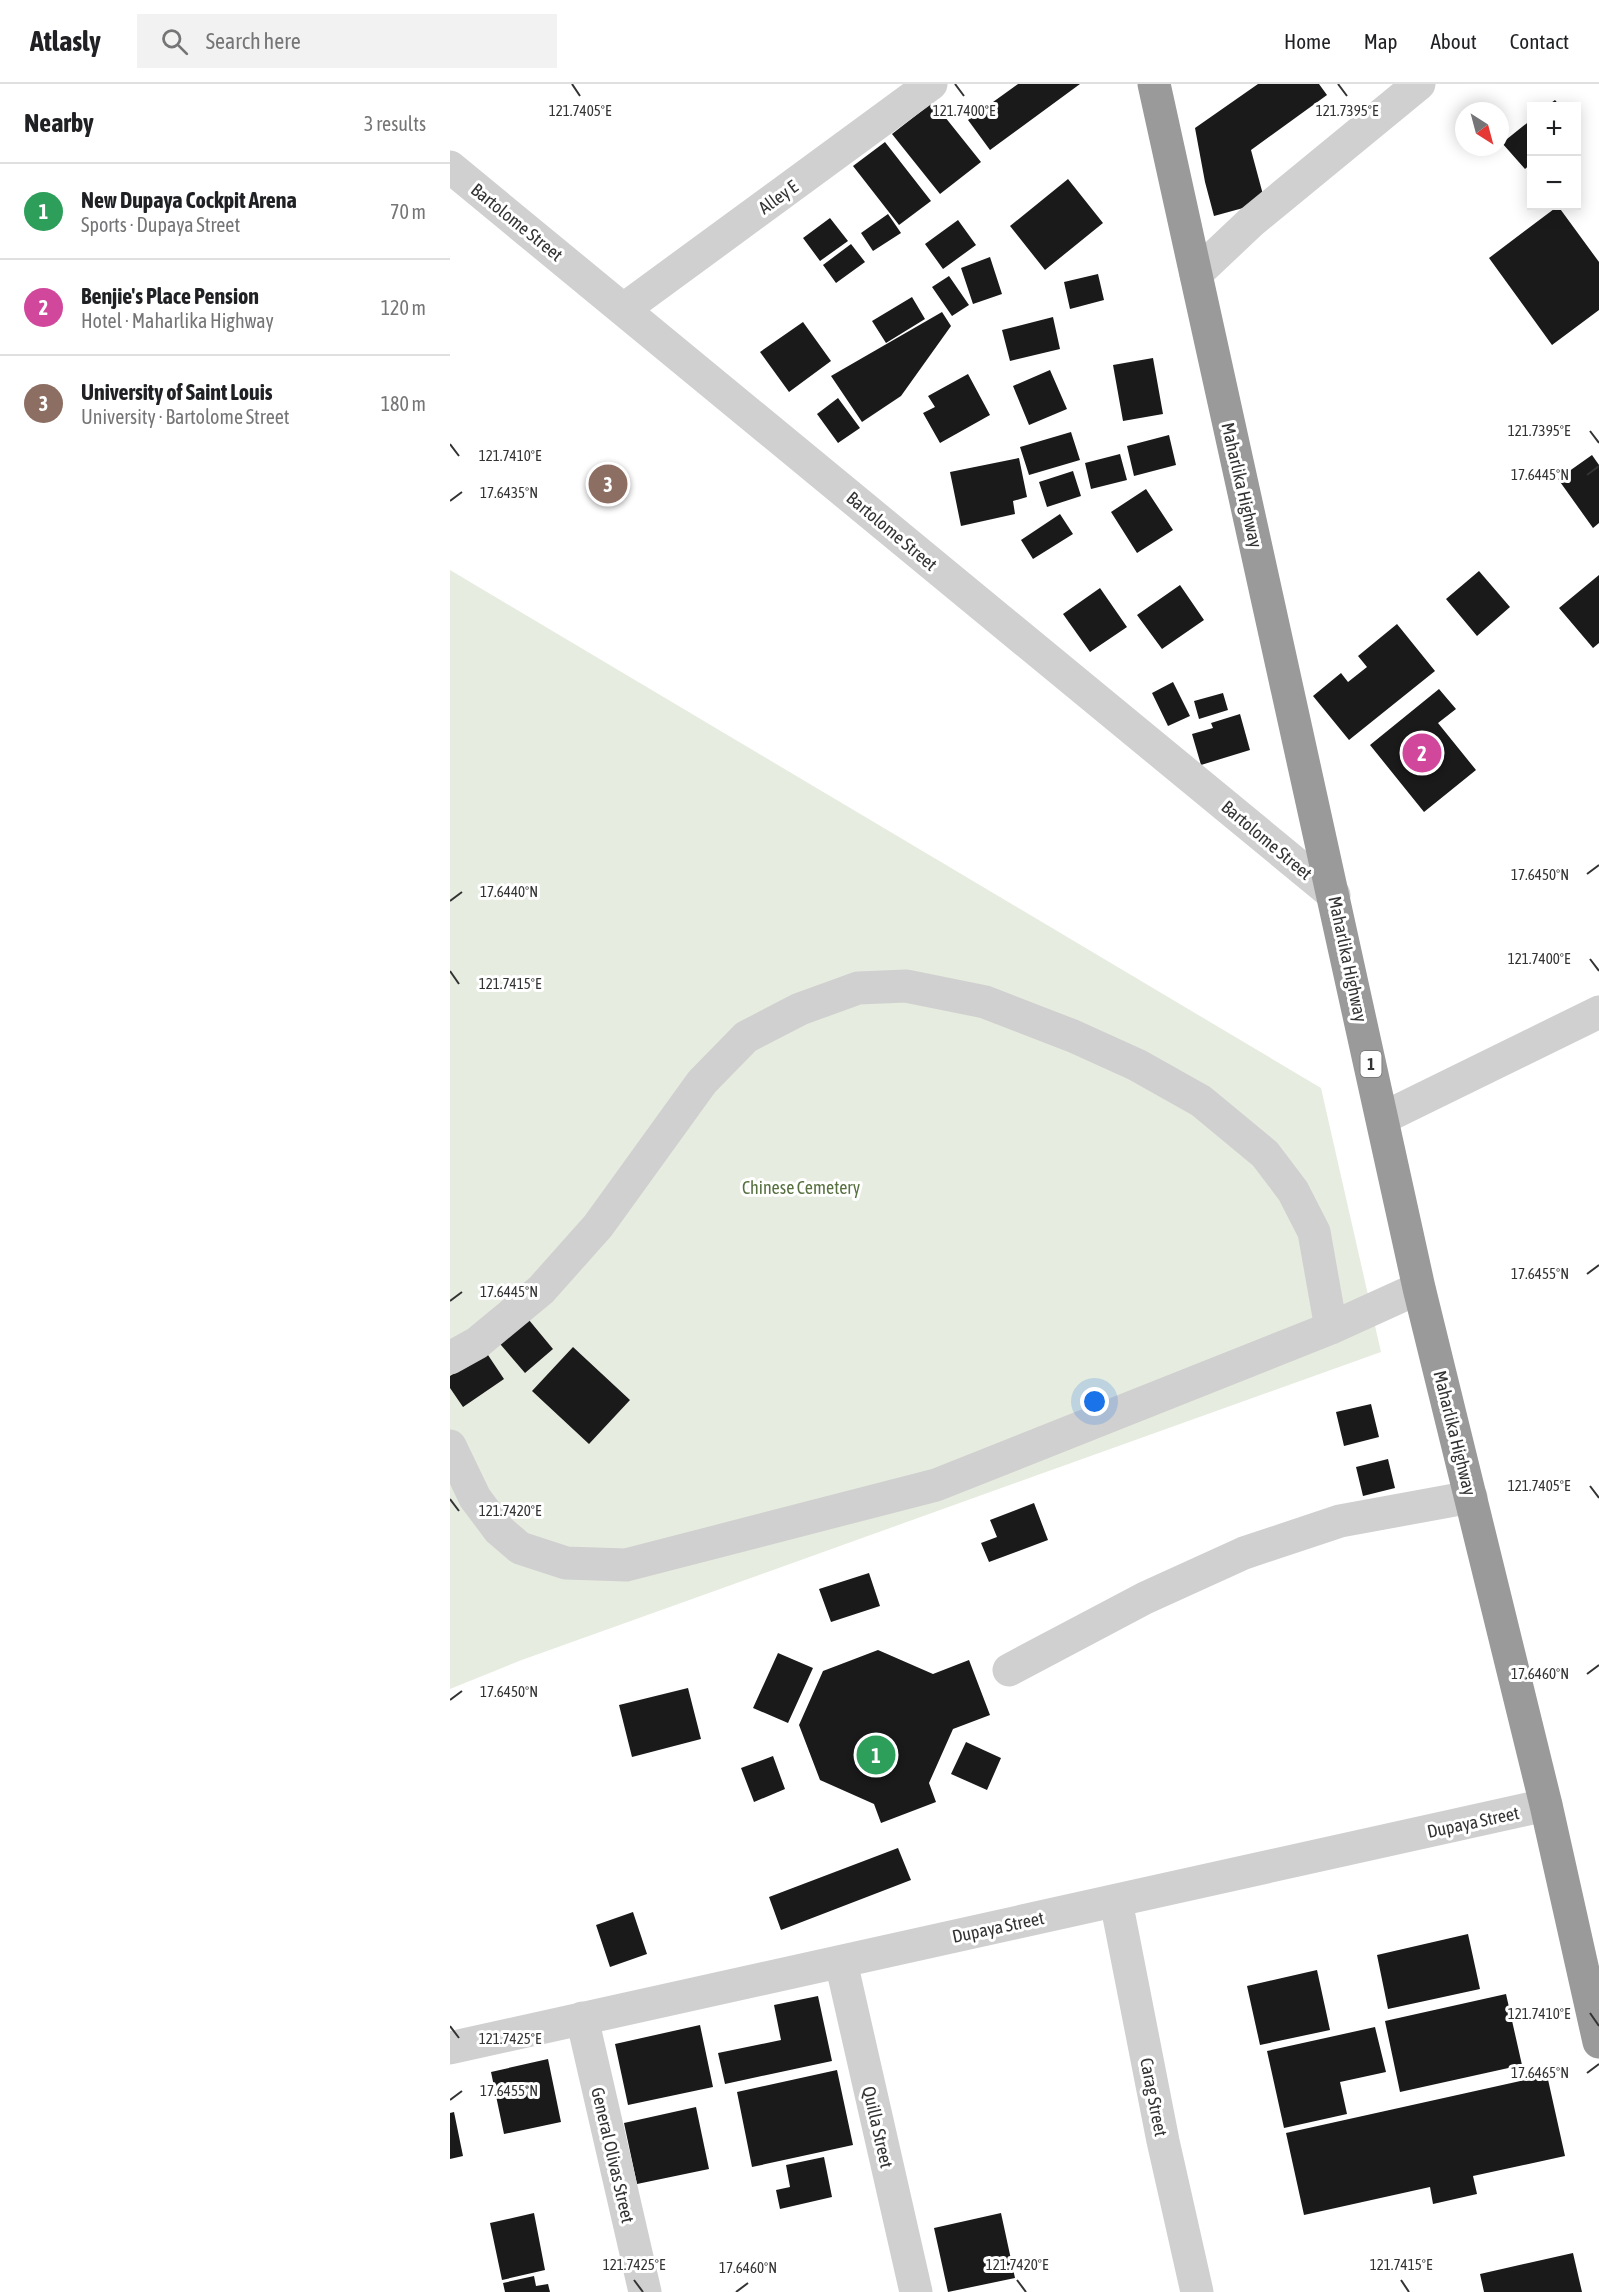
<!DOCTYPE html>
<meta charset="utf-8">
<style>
:root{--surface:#fff;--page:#f2f2f2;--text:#202124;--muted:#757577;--line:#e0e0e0;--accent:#111827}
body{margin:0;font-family:"Asap Condensed",sans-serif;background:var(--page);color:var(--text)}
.controls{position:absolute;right:18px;top:18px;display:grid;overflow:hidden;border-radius:0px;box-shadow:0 3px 15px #0003}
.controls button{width:54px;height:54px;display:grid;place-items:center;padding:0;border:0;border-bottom:2px solid var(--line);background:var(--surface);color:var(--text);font:30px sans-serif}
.compass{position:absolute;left:1005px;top:18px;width:54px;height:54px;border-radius:50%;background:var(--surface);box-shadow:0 3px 15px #0003;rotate:144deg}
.you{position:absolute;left:645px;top:1318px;width:21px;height:21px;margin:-15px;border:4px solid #fff;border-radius:50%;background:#1a73e8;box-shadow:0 0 0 9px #1a73e833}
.badge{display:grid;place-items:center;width:39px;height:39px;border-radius:50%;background:var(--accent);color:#fff;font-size:20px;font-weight:700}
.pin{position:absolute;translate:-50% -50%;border:3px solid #fff;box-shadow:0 2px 6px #0006}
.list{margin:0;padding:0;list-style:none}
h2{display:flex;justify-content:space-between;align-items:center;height:78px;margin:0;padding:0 24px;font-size:26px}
h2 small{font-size:20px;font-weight:400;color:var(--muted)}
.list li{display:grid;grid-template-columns:39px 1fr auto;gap:18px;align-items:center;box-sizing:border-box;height:96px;padding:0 24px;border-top:2px solid var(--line)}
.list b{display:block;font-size:22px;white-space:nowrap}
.list p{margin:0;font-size:20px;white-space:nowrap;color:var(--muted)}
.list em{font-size:20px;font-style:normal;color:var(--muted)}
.icon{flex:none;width:33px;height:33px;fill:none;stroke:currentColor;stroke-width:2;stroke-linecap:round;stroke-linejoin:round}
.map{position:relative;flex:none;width:1149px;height:2208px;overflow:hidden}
header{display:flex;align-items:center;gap:36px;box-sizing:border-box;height:84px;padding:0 30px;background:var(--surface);border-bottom:2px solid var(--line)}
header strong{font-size:28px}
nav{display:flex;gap:33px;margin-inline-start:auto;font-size:21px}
.search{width:420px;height:54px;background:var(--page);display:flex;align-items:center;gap:15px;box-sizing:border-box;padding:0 21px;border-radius:0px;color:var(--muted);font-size:22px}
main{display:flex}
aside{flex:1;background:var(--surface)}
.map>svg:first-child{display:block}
</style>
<header>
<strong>Atlasly</strong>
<div class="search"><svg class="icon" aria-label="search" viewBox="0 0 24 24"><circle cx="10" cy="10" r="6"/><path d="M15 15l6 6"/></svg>Search here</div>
<nav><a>Home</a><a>Map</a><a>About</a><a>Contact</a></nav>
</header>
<main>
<aside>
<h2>Nearby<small>3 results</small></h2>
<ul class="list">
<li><span class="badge" style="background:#2e9e5b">1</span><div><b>New Dupaya Cockpit Arena</b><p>Sports · Dupaya Street</p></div><em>70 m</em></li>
<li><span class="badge" style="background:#d1479c">2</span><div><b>Benjie's Place Pension</b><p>Hotel · Maharlika Highway</p></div><em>120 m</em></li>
<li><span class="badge" style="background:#8d6e63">3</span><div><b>University of Saint Louis</b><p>University · Bartolome Street</p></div><em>180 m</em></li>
</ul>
</aside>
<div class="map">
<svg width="1149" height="2208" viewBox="0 0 1149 2208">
<rect width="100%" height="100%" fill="#fff"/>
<path fill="#e6ecdf" d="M0 486 871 1004 931 1268 69 1577 0 1605Z"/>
<path fill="#1a1a1a" d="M568 0H630L540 66 518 36Z
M808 0H869L877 11 801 66 815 118 764 132 755 98 745 44Z
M1105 16 1110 22H1097Z
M483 18 531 78 490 110 442 50Z
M1082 35V79L1075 85 1052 59Z
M435 58 481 117 449 141 403 82Z
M618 95 653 139 595 186 560 142Z
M1108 122 1149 178V226L1102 261 1039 174Z
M438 130 451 149 423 167 411 149Z
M380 134 398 157 370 177 353 154Z
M508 136 526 161 493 185 475 160Z
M401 160 415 178 386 199 373 181Z
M540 173 552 210 523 220 511 184Z
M648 190 654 216 620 225 614 198Z
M499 192 519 221 502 232 482 203Z
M462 213 475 235 436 259 422 237Z
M492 228 501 242 451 312 412 338 381 292Z
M603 233 610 265 560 277 552 246Z
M353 238 381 277 339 308 310 268Z
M703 274 713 330 673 337 663 281Z
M600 286 617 325 579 341 563 302Z
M518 290 540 331 490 359 473 329 485 323 478 312Z
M388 314 410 344 388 359 367 330Z
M621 348 630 376 579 391 570 363Z
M719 351 726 381 684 392 677 362Z
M670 370 677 396 641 405 635 379Z
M1142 371 1149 381V439L1143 444 1108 395Z
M569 374 577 413 563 417 565 430 511 442 500 388Z
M623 387 631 412 597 423 589 398Z
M696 405 723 446 687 469 661 428Z
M610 430 623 450 583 475 571 456Z
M1029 487 1060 523 1027 552 996 515Z
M1149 491V559L1143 564 1109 524Z
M730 501 754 536 712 565 687 531Z
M650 504 677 543 640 568 613 530Z
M947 540 985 587 899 656 863 612 891 589 898 598 917 583 908 572Z
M723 598 740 632 718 642 702 609Z
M989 605 1006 625 988 639 1026 686 974 728 920 661Z
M773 609 778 626 749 635 744 617Z
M790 630 800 666 751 681 742 650 763 644 761 639Z
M74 1230 103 1265 75 1289 45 1254Z
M123 1263 180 1316 139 1360 82 1307Z
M36 1268 54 1295 13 1323 0 1304V1292Z
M921 1320 929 1353 894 1362 886 1328Z
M938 1375 945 1404 913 1412 906 1383Z
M584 1419 598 1456 539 1478 531 1459 547 1453 540 1436Z
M419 1489 430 1522 381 1538 369 1505Z
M428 1566 483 1590 519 1576 540 1631 503 1645 479 1699 486 1718 431 1739 424 1720 370 1696 349 1641 373 1587Z
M328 1569 363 1584 338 1639 303 1624Z
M238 1604 251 1655 182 1673 169 1621Z
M516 1658 551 1674 537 1706 501 1690Z
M323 1672 335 1705 304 1718 291 1684Z
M448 1764 461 1796 331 1846 319 1813Z
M183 1828 197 1870 160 1883 146 1841Z
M1018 1850 1030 1905 938 1925 927 1871Z
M867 1886 880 1946 810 1961 797 1902Z
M1056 1910 1072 1981 950 2008 935 1937Z
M368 1912 382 1977 275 2000 268 1969 331 1956 324 1921Z
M250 1941 263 2003 178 2021 165 1960Z
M925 1943 936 1988 890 1998 897 2030 834 2044 817 1967Z
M98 1975 111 2038 54 2050 41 1988Z
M387 1986 403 2061 302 2083 287 2008Z
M1097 1991 1115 2072 1023 2092 1027 2110 983 2120 980 2103 854 2131 836 2049Z
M246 2023 259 2085 187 2100 174 2039Z
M4 2028 13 2072 0 2075V2029Z
M374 2073 382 2113 330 2125 326 2106 340 2103 336 2081Z
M84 2129 95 2186 52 2196 40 2139Z
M551 2129 565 2194 498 2208 484 2144Z
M1123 2169 1132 2208H1034L1030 2190Z
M84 2192 86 2202 98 2200 100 2208H55L53 2199Z"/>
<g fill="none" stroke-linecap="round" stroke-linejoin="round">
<path stroke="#d0d0d0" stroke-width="33" d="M0 83 884 811
M746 190 801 138 969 0
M174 225 481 0
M933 1034 1149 928
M0 1274 27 1259 91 1206 148 1142 252 998 296 953 350 925 408 904 456 902 535 918 623 952 687 981 751 1017 815 1070 843 1107 864 1148 881 1244
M0 1362 25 1414 49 1446 70 1464 116 1479 176 1481 486 1401 881 1244 969 1204
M559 1586 695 1514 794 1469 890 1437 1021 1413
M666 1817 713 2057 747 2208
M391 1878 466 2208
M132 1934 195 2208
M0 1964 1096 1721"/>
<path stroke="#9a9a9a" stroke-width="33" d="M704 0 969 1204 1096 1721 1149 1958"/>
</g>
<path fill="none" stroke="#333" stroke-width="2" d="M122 0 130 12M505 0 514 12M888 0 897 12M1140 347 1149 359M0 360 9 372M1137 391 1149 382M0 417 12 408M1137 790 1149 781M0 817 12 808M1140 875 1149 887M0 887 9 900M1137 1190 1149 1181M0 1217 12 1208M1140 1402 1149 1414M0 1415 9 1427M1137 1590 1149 1581M0 1616 12 1607M1140 1929 1149 1942M0 1942 9 1954M1137 1989 1149 1980M0 2016 12 2007M184 2196 193 2208M567 2196 576 2208M951 2196 959 2208M286 2208 298 2199"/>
<g text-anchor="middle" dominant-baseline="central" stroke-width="6" stroke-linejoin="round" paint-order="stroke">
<rect fill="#fff" stroke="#707070" stroke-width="1.5" x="910.5" y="967" width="21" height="26" rx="4.5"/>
<g font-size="16" font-weight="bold" fill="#333">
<text x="921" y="980">1</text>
</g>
<g font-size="18" fill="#333" stroke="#fff">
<text transform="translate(328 113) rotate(-36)">Alley E</text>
<text transform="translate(67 138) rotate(39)">Bartolome Street</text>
<text transform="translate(792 401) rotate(77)">Maharlika Highway</text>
<text transform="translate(442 447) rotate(40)">Bartolome Street</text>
<text transform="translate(817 756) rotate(40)">Bartolome Street</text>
<text transform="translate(898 875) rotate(78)">Maharlika Highway</text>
<text transform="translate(1005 1349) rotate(76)">Maharlika Highway</text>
<text transform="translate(1023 1738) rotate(-12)">Dupaya Street</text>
<text transform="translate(548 1843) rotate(-12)">Dupaya Street</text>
<text transform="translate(704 2013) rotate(79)">Carag Street</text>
<text transform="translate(428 2043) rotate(77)">Quilla Street</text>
<text transform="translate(163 2071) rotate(77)">General Olivas Street</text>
</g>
<g font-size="18" fill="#56703f" stroke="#fff">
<text x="351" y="1103">Chinese Cemetery</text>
</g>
</g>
<g font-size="15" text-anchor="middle" fill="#333" stroke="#fff" stroke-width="6" stroke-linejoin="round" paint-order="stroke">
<text x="130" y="32">121.7405°E</text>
<text x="514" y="32">121.7400°E</text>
<text x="897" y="32">121.7395°E</text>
<text x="1089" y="352">121.7395°E</text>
<text x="60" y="377">121.7410°E</text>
<text x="1090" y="396">17.6445°N</text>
<text x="59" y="414">17.6435°N</text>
<text x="1090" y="796">17.6450°N</text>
<text x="59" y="813">17.6440°N</text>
<text x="1089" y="880">121.7400°E</text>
<text x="60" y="905">121.7415°E</text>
<text x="1090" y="1195">17.6455°N</text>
<text x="59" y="1213">17.6445°N</text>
<text x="1089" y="1407">121.7405°E</text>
<text x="60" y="1432">121.7420°E</text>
<text x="1090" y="1595">17.6460°N</text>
<text x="59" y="1613">17.6450°N</text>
<text x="1089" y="1935">121.7410°E</text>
<text x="60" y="1960">121.7425°E</text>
<text x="1090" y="1994">17.6465°N</text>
<text x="59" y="2012">17.6455°N</text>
<text x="184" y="2186">121.7425°E</text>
<text x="567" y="2186">121.7420°E</text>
<text x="951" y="2186">121.7415°E</text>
<text x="298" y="2189">17.6460°N</text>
</g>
</svg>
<div class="controls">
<button>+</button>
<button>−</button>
</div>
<svg class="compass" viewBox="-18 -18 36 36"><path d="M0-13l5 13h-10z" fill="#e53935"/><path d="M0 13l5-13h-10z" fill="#757577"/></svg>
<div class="you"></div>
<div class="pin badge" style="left:426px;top:1671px;background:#2e9e5b">1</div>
<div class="pin badge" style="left:972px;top:669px;background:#d1479c">2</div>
<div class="pin badge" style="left:158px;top:400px;background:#8d6e63">3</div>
</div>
</main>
